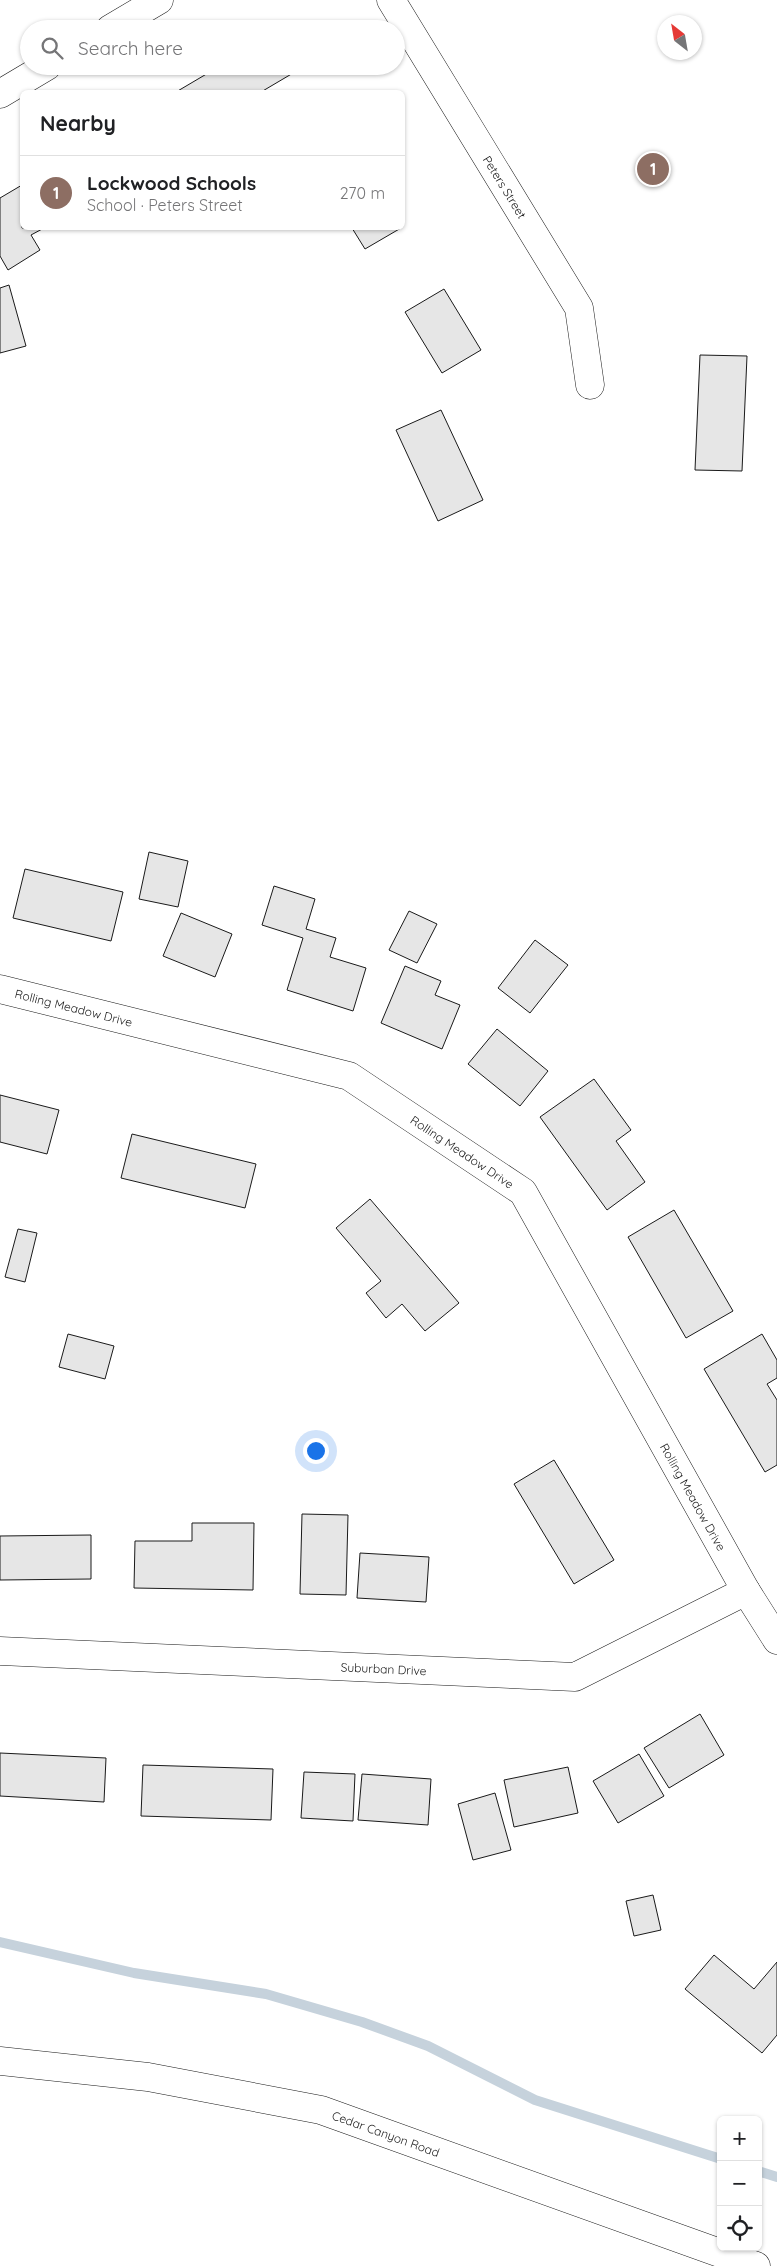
<!DOCTYPE html>
<meta charset="utf-8">
<style>
:root{--surface:#fff;--page:#f6f6f6;--text:#202124;--muted:#757577;--line:#e0e0e0;--accent:#111827}
body{margin:0;font-family:Quicksand,sans-serif;background:var(--page);color:var(--text)}
.controls{position:absolute;right:15px;bottom:15px;display:grid;overflow:hidden;border-radius:8px;box-shadow:0 1px 4px #0004}
.controls button{width:45px;height:45px;display:grid;place-items:center;padding:0;border:0;border-bottom:1px solid var(--line);background:var(--surface);color:var(--text);font:25px sans-serif}
.compass{position:absolute;left:657px;top:15px;width:45px;height:45px;border-radius:50%;background:var(--surface);box-shadow:0 1px 4px #0004;rotate:329deg}
.you{position:absolute;left:315px;top:1450px;width:18px;height:18px;margin:-12px;border:4px solid #fff;border-radius:50%;background:#1a73e8;box-shadow:0 0 0 8px #1a73e833}
.badge{display:grid;place-items:center;width:32px;height:32px;border-radius:50%;background:var(--accent);color:#fff;font-size:16px;font-weight:700}
.pin{position:absolute;translate:-50% -50%;border:2px solid #fff;box-shadow:0 1px 5px #0006}
.list{margin:0;padding:0;list-style:none}
h2{display:flex;justify-content:space-between;align-items:center;height:65px;margin:0;padding:0 20px;font-size:21px}
h2 small{font-size:16px;font-weight:400;color:var(--muted)}
.list li{display:grid;grid-template-columns:32px 1fr auto;gap:15px;align-items:center;box-sizing:border-box;height:75px;padding:0 20px;border-top:1px solid var(--line)}
.list b{display:block;font-size:19px;white-space:nowrap}
.list p{margin:0;font-size:16px;white-space:nowrap;color:var(--muted)}
.list em{font-size:16px;font-style:normal;color:var(--muted)}
.icon{flex:none;width:28px;height:28px;fill:none;stroke:currentColor;stroke-width:2;stroke-linecap:round;stroke-linejoin:round}
.map{position:relative;flex:none;width:777px;height:2266px;overflow:hidden}
.search{position:absolute;background:var(--surface);box-shadow:0 1px 4px #0004;left:20px;top:20px;width:385px;height:55px;display:flex;align-items:center;gap:12px;box-sizing:border-box;padding:0 18px;border-radius:28px;color:var(--muted);font-size:19px}
.panel{position:absolute;background:var(--surface);box-shadow:0 1px 4px #0004;left:20px;top:90px;width:385px;height:140px;border-radius:8px}
.map>svg:first-child{display:block}
</style>
<div class="map">
<svg width="777" height="2266" viewBox="0 0 777 2266">
<rect width="100%" height="100%" fill="#fff"/>
<g fill="none" stroke-linecap="round" stroke-linejoin="round">
<path stroke="#c6d2dc" stroke-width="10" d="M0 1942 134 1973 266 1994 362 2022 428 2046 535 2100 721 2159
M758 2171 777 2177"/>
</g>
<path fill="#e6e6e6" stroke="#1a1a1a" d="M220 66H305L261 92H176Z
M22 185V228H44L31 235 40 250 8 270 0 256V198Z
M352 228H401L365 249Z
M9 285 26 346 0 353V288Z
M444 289 481 350 442 373 405 312Z
M700 355 747 356 742 471 695 470Z
M441 410 483 500 438 521 396 430Z
M149 852 188 861 178 907 139 899Z
M25 869 123 892 111 941 13 918Z
M274 886 315 899 306 929 336 938 330 957 366 968 353 1011 287 990 303 938 262 925Z
M409 911 437 924 417 963 389 950Z
M181 913 232 934 215 977 163 956Z
M535 940 568 965 530 1013 498 988Z
M405 966 441 981 435 995 460 1005 442 1049 381 1023Z
M497 1029 548 1071 520 1106 468 1064Z
M594 1079 631 1130 616 1141 645 1182 607 1210 540 1117Z
M0 1095 59 1110 47 1154 0 1142Z
M132 1134 256 1164 245 1208 121 1178Z
M370 1199 459 1303 425 1331 402 1304 386 1318 366 1293 381 1281 336 1228Z
M674 1210 733 1311 686 1338 628 1237Z
M18 1229 37 1233 25 1282 5 1277Z
M68 1334 114 1346 105 1379 59 1367Z
M762 1334 777 1360V1378L767 1384 777 1400V1465L765 1472 704 1369Z
M554 1460 614 1560 574 1584 514 1484Z
M302 1514 348 1515 346 1595 300 1594Z
M192 1523H254L253 1590 134 1588 135 1541H192Z
M91 1535V1579L0 1580V1536Z
M360 1553 429 1557 426 1602 357 1598Z
M700 1714 724 1755 669 1788 644 1748Z
M0 1753 106 1758 104 1802 0 1796Z
M639 1754 664 1796 618 1823 593 1781Z
M143 1765 273 1769 271 1820 141 1816Z
M568 1767 578 1813 514 1827 504 1780Z
M304 1772 355 1774 353 1821 301 1818Z
M362 1774 431 1779 428 1825 358 1820Z
M495 1793 511 1850 473 1860 458 1804Z
M653 1895 661 1930 634 1936 626 1901Z
M714 1955 754 1989 777 1962V2035L762 2053 685 1989Z"/>
<g fill="none" stroke-linecap="round" stroke-linejoin="round">
<g stroke="#1a1a1a" stroke-width="29">
<g id="minor">
<path id="s1" d="M391 0 579 308 590 385"/>
<path d="M110 29 159 0"/>
<path d="M0 94 47 66"/>
<path id="s2" d="M0 989 349 1076 523 1192 746 1591 777 1640"/>
<path id="s3" d="M0 1651 575 1677 746 1591"/>
<path id="s4" d="M0 2061 148 2077 321 2110 756 2266"/>
</g>
</g>
<use href="#minor" stroke="#fff" stroke-width="28"/>
</g>
<g text-anchor="middle" dominant-baseline="central" stroke-width="4" stroke-linejoin="round" paint-order="stroke">
<g font-size="12" fill="#1a1a1a" stroke="#fff">
<text stroke="none"><textPath href="#s1" startOffset="219">Peters Street</textPath></text>
<text stroke="none"><textPath href="#s2" startOffset="76">Rolling Meadow Drive</textPath></text>
<text stroke="none"><textPath href="#s2" startOffset="496">Rolling Meadow Drive</textPath></text>
<text stroke="none"><textPath href="#s2" startOffset="918">Rolling Meadow Drive</textPath></text>
<text stroke="none"><textPath href="#s3" startOffset="384">Suburban Drive</textPath></text>
<text stroke="none"><textPath href="#s4" startOffset="394">Cedar Canyon Road</textPath></text>
</g>
</g>
</svg>
<div class="controls">
<button>+</button>
<button>−</button>
<button><svg class="icon" aria-label="locate" viewBox="0 0 24 24"><circle cx="12" cy="12" r="6"/><path d="M12 2v4M12 18v4M2 12h4M18 12h4"/></svg></button>
</div>
<svg class="compass" viewBox="-18 -18 36 36"><path d="M0-13l5 13h-10z" fill="#e53935"/><path d="M0 13l5-13h-10z" fill="#757577"/></svg>
<div class="you"></div>
<div class="pin badge" style="left:653px;top:169px;background:#8d6e63">1</div>
<div class="search"><svg class="icon" aria-label="search" viewBox="0 0 24 24"><circle cx="10" cy="10" r="6"/><path d="M15 15l6 6"/></svg>Search here</div>
<section class="panel">
<h2>Nearby<small></small></h2>
<ul class="list">
<li><span class="badge" style="background:#8d6e63">1</span><div><b>Lockwood Schools</b><p>School · Peters Street</p></div><em>270 m</em></li>
</ul>
</section>
</div>
